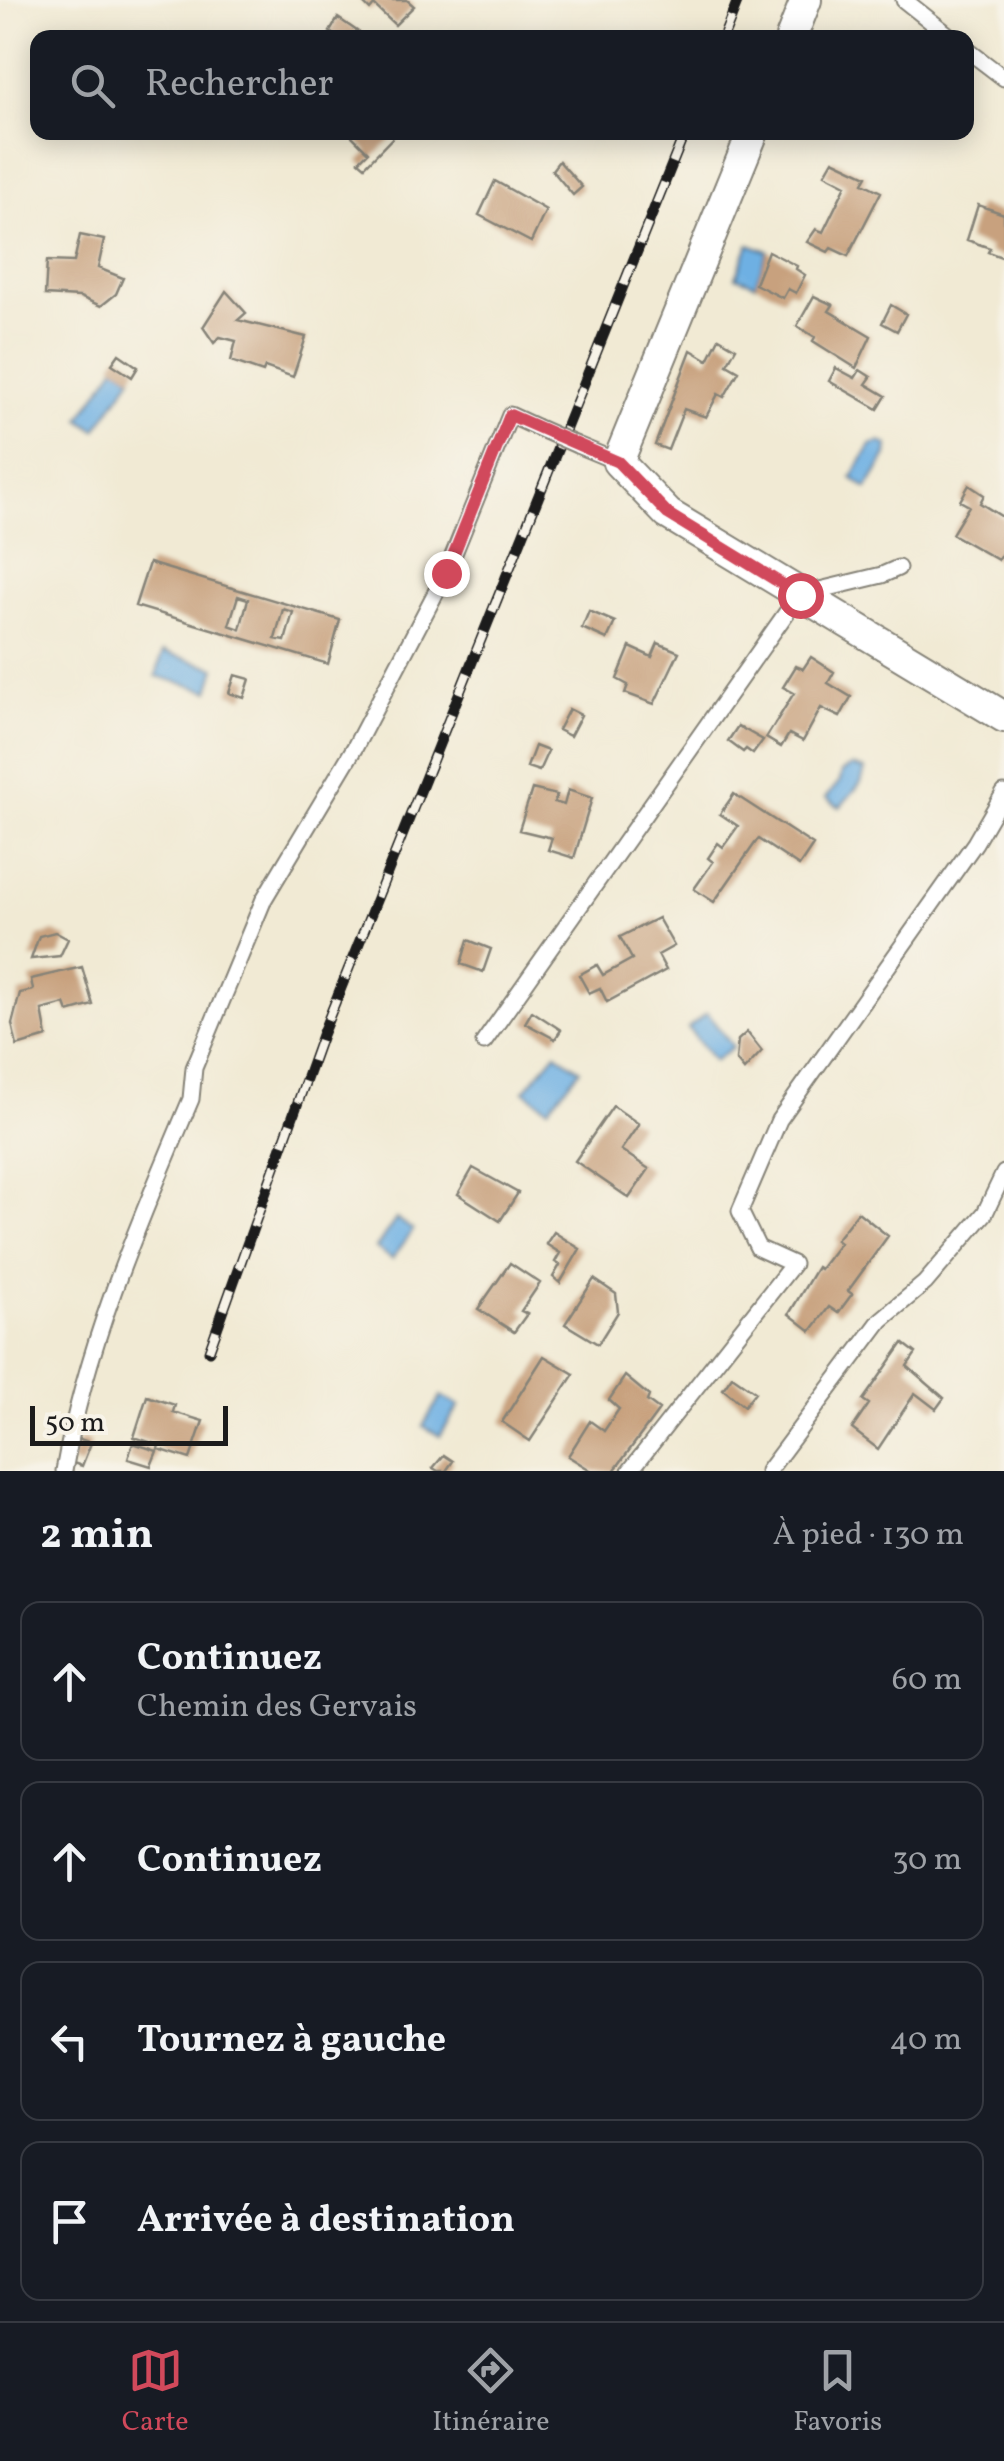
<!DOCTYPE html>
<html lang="fr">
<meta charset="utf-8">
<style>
:root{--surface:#171b24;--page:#20242c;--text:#f1f3f6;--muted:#9ea1a6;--line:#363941;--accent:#d1495b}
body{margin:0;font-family:Vollkorn,serif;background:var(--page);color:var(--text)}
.scale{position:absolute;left:30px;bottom:25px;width:198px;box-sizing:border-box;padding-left:10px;border:5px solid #1c1c1c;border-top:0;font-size:28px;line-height:35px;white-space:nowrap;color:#1c1c1c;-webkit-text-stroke:8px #f7f3e8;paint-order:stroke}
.stop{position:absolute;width:30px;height:30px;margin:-22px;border:8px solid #d1495b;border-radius:50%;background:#fff}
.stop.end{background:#d1495b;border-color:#fff;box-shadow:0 2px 10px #0008}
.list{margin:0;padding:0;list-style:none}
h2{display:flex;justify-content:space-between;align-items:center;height:130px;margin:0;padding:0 40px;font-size:42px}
h2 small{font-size:32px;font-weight:400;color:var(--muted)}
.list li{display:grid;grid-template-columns:65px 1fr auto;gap:30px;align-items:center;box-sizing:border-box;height:160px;margin:0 20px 20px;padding:0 20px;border:2px solid var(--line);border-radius:20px}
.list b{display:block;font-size:38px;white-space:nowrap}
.list p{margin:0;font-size:32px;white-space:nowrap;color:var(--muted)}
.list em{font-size:32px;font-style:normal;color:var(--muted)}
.icon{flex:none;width:55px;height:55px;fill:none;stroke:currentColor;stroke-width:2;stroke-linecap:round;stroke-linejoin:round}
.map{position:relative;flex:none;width:1004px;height:1471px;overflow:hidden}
.search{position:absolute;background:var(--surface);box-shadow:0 5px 25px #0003;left:30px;right:30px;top:30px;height:110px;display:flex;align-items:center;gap:25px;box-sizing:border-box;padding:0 35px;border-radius:20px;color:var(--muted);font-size:38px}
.sheet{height:850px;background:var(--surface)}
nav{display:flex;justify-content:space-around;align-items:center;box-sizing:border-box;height:140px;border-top:2px solid var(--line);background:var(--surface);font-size:28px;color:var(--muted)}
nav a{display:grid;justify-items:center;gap:5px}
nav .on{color:var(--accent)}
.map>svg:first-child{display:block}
</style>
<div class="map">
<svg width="1004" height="1471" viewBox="0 0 1004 1471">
<rect width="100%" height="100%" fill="#f7f3e8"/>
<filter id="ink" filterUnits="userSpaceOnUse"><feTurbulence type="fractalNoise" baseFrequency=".01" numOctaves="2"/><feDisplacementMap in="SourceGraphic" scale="20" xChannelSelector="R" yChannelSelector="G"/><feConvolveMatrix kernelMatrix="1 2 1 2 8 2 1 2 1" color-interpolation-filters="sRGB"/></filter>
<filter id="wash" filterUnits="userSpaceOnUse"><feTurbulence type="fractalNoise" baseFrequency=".0048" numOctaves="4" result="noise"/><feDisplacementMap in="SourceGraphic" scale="40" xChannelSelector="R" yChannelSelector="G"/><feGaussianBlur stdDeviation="2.25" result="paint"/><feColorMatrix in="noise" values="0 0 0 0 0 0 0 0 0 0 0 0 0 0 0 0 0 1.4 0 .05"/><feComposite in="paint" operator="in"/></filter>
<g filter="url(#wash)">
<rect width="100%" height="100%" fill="#f1ead4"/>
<path fill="#6eb0e3" stroke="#456680" stroke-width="2.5" d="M749 244 768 251 755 284 736 277Z
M116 366 132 377 96 430 80 419Z
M879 442 888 445 887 455 867 489 852 478 871 445Z
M163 652 216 668 209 691 156 676Z
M852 766 865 770 861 783 840 807 826 798 840 781 842 772Z
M707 1013 733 1047 714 1061 688 1028Z
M556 1053 580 1070 548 1108 524 1091Z
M396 1219 413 1230 392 1259 376 1248Z
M441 1396 459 1406 440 1436 423 1426Z"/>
<g id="blocks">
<path fill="#c8a17e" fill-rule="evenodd" d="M360 0H407L414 6 395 25 374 5 370 10Z
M338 18 360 33 357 38H338L330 32Z
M348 132H398L365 166 359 161 368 152Z
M833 160 867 176 863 183 881 192 848 256 831 248 828 252 807 242 816 229 823 232 846 185 825 174Z
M559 161 582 187 573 195 552 170Z
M495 181 546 210 531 242 479 215Z
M978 205 1004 214V258L988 252 990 248 967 240Z
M80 235 104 240 98 268 123 278 116 294 101 306 80 297 45 295 47 261 74 262Z
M768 251 797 266 796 269 805 275 796 293 788 289 783 298 755 284Z
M226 291 246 313 238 320 306 337 293 377 265 367 263 372 231 361 236 341 220 337 214 343 203 327Z
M814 296 833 305 829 311 871 336 856 368 813 341 815 337 797 326Z
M891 305 906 314 897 331 882 323Z
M719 338 736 348 727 364 739 371 724 397 718 394 706 417 684 409 668 450 655 445 691 350 708 360Z
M119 354 138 367 132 377 112 364Z
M836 368 855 378 860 370 871 377 866 384 886 396 878 409 829 381Z
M969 485 984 495 980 503 1004 518V550L998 560 952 534 969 506 960 501Z
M149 563 340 620 328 664 135 606ZM238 596 248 599 240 629 229 625ZM283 609 293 612 285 641 275 639Z
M589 611 615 622 607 639 582 628Z
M658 643 679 652 654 704 625 693 628 685 617 679 630 647 652 657Z
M811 657 834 672 828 683 851 697 840 717 821 708 803 741 789 734 781 747 766 738 794 693 783 687 796 666 803 669Z
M235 675 250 679 244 698 229 693Z
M569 709 581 715 570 736 558 730Z
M738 726 763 740 753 754 746 749 743 752 728 741Z
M535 746 548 751 539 771 527 767Z
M532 789 557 795 554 802 564 805 568 790 592 798 574 858 548 850 552 838 519 830Z
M734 794 813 845 799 866 758 839 714 902 694 889 713 862 708 858 718 843 723 847 738 826 720 814Z
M658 918 674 946 658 955 666 970 607 1002 600 988 589 993 579 975 597 965 603 975 632 959 620 937Z
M55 932 68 939 60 956 31 959 39 936Z
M468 940 491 949 483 972 461 964Z
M82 967 93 1005 68 1012 65 1004 42 1010 47 1037 17 1046 12 1024 20 993 33 990 31 979Z
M532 1011 561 1030 555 1039 525 1023Z
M747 1032 762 1051 744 1070 736 1060 738 1040Z
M613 1106 639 1124 621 1150 649 1169 629 1198 575 1161Z
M473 1168 518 1193 500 1221 458 1194Z
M858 1212 888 1236 848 1291 852 1294 838 1313 829 1307 811 1331 789 1314 817 1267 820 1269 840 1243 836 1240Z
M554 1232 580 1249 560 1283 553 1277 560 1265 555 1262 560 1253 546 1244Z
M510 1263 540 1283 521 1311 527 1314 514 1332 478 1309Z
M594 1279 616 1294 618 1312 598 1344 565 1324Z
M903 1343 916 1353 907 1366 944 1398 936 1409 915 1393 878 1449 852 1429 869 1404 863 1400Z
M544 1356 574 1374 530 1441 502 1422Z
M625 1376 649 1396 647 1401 659 1410 614 1471H592L568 1456 590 1421 604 1431 619 1409 609 1400Z
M732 1376 755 1392 744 1406 723 1389Z
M147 1396 175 1405 173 1412 203 1421 190 1459 158 1449 159 1445 134 1437Z
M80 1439 91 1443 82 1466 70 1462Z
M133 1443 157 1451 151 1466 128 1459Z
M444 1455 453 1461 446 1471H438L433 1468Z"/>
</g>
</g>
<g filter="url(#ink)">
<use href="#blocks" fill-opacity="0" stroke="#868378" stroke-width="2.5"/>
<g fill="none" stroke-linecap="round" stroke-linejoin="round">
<g stroke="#868378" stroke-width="19">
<path id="service" d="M904 0 952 38
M966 49 1004 78
M577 445 618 462
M484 1042 799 595 882 575 898 568
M64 1471C87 1341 140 1220 191 1099L194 1068 264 899 355 747 446 573 510 415 536 427
M630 1471 793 1264 758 1248 740 1211 779 1120 975 843 1004 793
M768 1471 881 1320 925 1283 985 1213 1004 1173"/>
</g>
<g stroke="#868378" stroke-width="34">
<path id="minor" d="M791 38 806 0
M753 132 618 462 668 514 1004 717"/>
</g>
<use href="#service" stroke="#fff" stroke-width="15"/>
<use href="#minor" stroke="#fff" stroke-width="30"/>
<g stroke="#1c1c1c" stroke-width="11">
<path id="rail" d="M723 38 738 0
M209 1351 322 1035 685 132"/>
</g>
<use href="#rail" stroke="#f7f3e8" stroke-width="8" stroke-dasharray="22" stroke-linecap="butt"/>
<g stroke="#868378" stroke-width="19" stroke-linecap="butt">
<path id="service-bridge" d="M536 427 577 445"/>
</g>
<use href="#service-bridge" stroke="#fff" stroke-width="15"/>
</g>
</g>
<g fill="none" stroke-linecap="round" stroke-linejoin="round" filter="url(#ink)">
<path stroke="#d1495b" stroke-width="12" d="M446 573 510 415 618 462 668 514 800 595"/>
</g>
</svg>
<div class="scale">50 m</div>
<div class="stop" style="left:800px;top:595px"></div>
<div class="stop end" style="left:446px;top:573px"></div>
<div class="search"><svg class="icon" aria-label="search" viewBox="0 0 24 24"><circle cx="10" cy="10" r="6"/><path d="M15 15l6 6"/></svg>Rechercher</div>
</div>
<section class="sheet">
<h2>2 min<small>À pied · 130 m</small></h2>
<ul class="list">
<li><svg class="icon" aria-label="ahead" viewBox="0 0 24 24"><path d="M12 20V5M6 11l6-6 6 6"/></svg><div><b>Continuez</b><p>Chemin des Gervais</p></div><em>60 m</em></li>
<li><svg class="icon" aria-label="ahead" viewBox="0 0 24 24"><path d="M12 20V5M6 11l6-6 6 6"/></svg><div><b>Continuez</b></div><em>30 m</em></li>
<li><svg class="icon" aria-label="left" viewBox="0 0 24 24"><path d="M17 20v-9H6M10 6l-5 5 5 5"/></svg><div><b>Tournez à gauche</b></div><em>40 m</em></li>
<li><svg class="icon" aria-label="arrive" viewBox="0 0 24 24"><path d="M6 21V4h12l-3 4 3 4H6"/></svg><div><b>Arrivée à destination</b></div></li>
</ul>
</section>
<nav>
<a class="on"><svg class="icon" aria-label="map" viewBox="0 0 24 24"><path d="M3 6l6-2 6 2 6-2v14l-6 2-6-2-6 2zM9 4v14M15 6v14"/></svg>Carte</a>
<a><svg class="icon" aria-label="directions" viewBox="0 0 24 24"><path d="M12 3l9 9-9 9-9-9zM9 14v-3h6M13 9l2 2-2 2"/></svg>Itinéraire</a>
<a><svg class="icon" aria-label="saved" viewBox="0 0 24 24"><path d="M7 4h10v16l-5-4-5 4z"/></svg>Favoris</a>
</nav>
